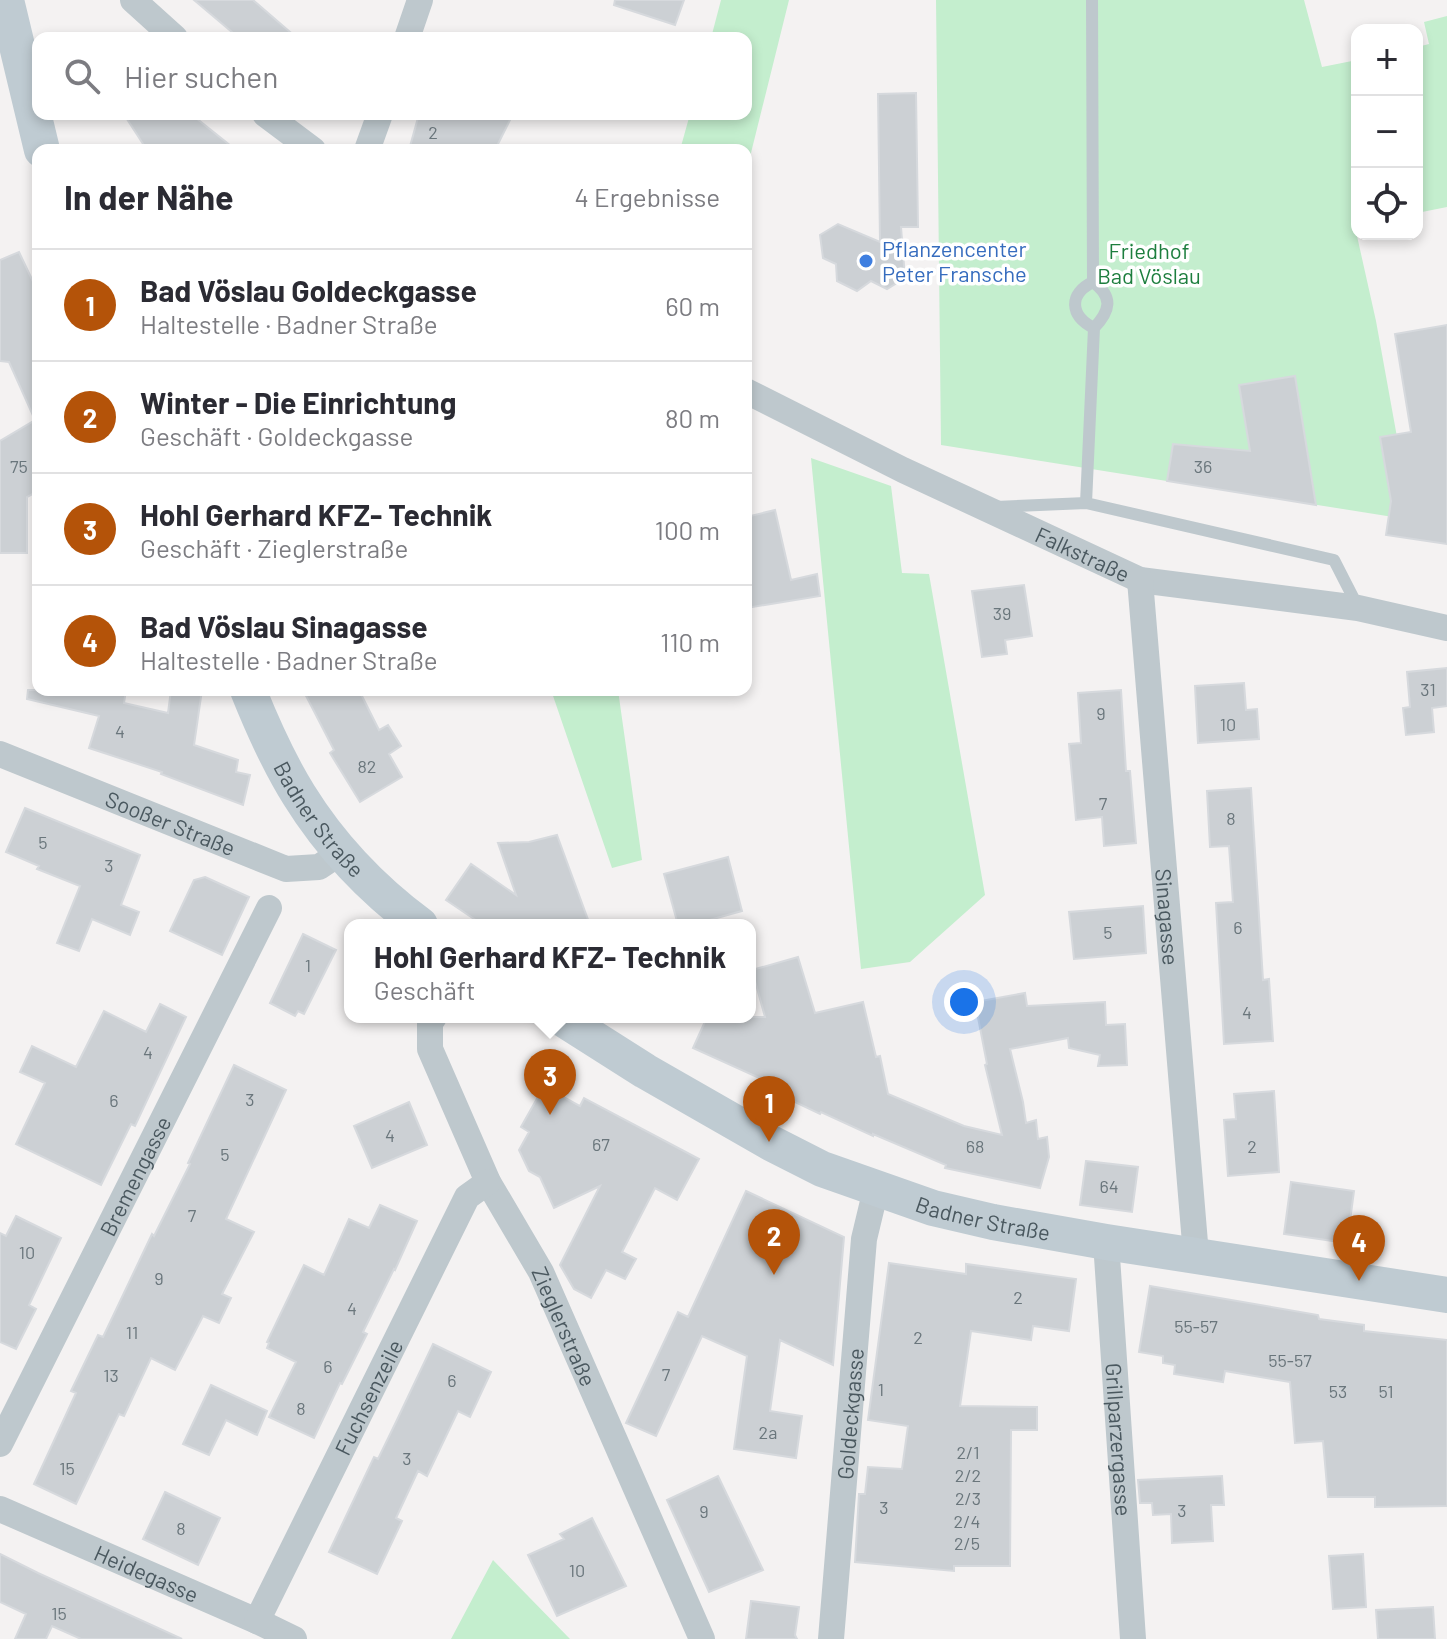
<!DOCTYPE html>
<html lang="de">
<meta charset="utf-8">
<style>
:root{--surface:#fff;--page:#f7f7f7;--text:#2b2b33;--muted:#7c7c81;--line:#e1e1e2;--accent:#b45309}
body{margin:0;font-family:Barlow,sans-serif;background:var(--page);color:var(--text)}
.controls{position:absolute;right:24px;top:24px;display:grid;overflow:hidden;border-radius:16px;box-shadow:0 4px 12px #0003}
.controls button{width:72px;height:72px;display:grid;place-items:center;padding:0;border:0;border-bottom:2px solid var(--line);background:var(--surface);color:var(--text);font:40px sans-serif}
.you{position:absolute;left:964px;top:1002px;width:28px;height:28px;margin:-20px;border:6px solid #fff;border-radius:50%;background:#1a73e8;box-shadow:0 0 0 12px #1a73e833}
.badge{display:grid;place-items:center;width:52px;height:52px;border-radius:50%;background:var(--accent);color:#fff;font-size:26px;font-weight:700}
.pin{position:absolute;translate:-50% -66px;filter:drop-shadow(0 2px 4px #0008)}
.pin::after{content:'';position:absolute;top:42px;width:28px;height:24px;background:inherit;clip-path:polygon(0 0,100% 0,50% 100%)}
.popup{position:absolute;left:344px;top:919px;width:412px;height:104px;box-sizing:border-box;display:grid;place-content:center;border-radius:16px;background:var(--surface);filter:drop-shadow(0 2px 6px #0005);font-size:26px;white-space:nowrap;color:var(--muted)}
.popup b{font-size:30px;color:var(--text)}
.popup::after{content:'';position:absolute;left:50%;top:100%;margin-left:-16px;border:16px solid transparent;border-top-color:var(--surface)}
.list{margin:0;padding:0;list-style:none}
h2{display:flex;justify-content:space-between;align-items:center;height:104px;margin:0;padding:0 32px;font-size:34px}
h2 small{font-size:26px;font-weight:400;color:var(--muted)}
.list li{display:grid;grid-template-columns:52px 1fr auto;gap:24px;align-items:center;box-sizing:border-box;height:112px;padding:0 32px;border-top:2px solid var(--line)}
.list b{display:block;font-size:30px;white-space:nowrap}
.list p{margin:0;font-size:26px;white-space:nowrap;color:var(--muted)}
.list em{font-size:26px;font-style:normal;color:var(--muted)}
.icon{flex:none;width:44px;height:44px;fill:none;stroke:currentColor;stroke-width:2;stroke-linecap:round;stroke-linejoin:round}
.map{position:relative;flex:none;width:1447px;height:1639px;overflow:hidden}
.search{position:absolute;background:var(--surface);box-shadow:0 4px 12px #0003;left:32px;top:32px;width:720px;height:88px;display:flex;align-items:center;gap:20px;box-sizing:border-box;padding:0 28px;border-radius:16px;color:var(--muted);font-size:30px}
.panel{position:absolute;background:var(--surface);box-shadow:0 4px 12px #0003;left:32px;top:144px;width:720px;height:552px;border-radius:16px}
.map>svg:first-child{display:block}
</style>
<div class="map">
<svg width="1447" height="1639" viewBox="0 0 1447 1639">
<rect width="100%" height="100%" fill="#f4f2f2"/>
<path fill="#c4eece" d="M721 0H789L746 173V150H680L690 114H746V38H711Z
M936 0H1304L1322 67 1357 60V226L1355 227 1376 321 1412 520 941 445Z
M1447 16V207L1417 213V47L1429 44 1424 22Z
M811 458 891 486 902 573 929 574 985 895 910 962 861 969Z
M551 690H618L642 860 612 868Z
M493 1560 570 1639H451Z"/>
<path fill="#ccd0d4" stroke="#d6d9dd" stroke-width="2" d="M194 0H253L297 38H239Z
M615 0H684L675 25 614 5Z
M916 93 918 227H901L905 278 887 289 871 281 857 291 837 281 836 264 823 258 820 235 838 224 880 242 878 94Z
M155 114H191L236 150H147L125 116 153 117Z
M419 114H513L495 150H409Z
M19 252 38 292V491L27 497V553H0V441L35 420 9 362 0 361V260Z
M1447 325V544L1386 535 1391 501 1380 437 1411 432 1395 334Z
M1295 376 1316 505 1167 481 1173 444 1250 451 1239 385Z
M775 510 791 580 817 574 820 596 746 608V517Z
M1024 585 1032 636 1005 640 1007 654 982 657 972 591Z
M1447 668V706L1432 708 1434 732 1406 735 1403 708 1410 707 1407 672Z
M1244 683 1246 710 1257 709 1259 739 1198 743 1195 686Z
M28 690H126L124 703 168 713 171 690H202L194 745 238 760 236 772 250 775 243 805 161 774 162 772 89 748 99 716 27 699Z
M303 690H359L379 730 388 725 401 746 389 754 402 777 360 802 330 753 334 750Z
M1121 690 1126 771H1130L1136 843 1104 846 1102 817 1076 820 1069 744 1081 743 1078 693Z
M1251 788 1263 980 1269 979 1273 1041 1224 1044 1216 903 1233 902 1229 846 1210 847 1207 791Z
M25 808 140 855 121 905 139 912 130 935 92 919 79 951 57 943 80 886 37 869 39 866 6 852Z
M557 835 590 925H483L446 900 471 864 516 895 498 843 529 842Z
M728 857 742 911 706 921 707 925H678L664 874Z
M205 877 249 897 222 955 170 931 194 880Z
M1143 906 1146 953 1074 959 1069 912Z
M303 934 336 950 304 1014 298 1011 295 1016 270 1003Z
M798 957 815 1013 863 1002 876 1057 880 1056 888 1094 964 1126 1002 1135 985 1065 987 1064 975 1002 1025 993 1027 1006 1105 1002 1106 1025 1125 1024 1127 1065 1098 1066 1100 1055 1069 1048 1068 1038 1010 1049 1023 1102 1026 1123 1036 1120 1038 1139 1047 1137 1049 1157 1040 1188 945 1168 946 1165 873 1134V1136L821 1112 820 1114 774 1092 777 1086 693 1048 707 1017H765L752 970Z
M160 1004 186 1017 135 1126 131 1124 101 1185 16 1144 45 1083 20 1072 32 1046 76 1067 104 1011 146 1032Z
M234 1065 286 1090 226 1219 254 1232 222 1294 231 1298 219 1323 203 1316 175 1370 151 1358 124 1416 119 1414 76 1504 34 1484 76 1393 71 1391 98 1335 103 1337 152 1234 154 1236 190 1164 188 1163Z
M544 1086 580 1106 584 1098 699 1159 677 1200 655 1188 622 1252 636 1259 625 1279 606 1270 591 1298 574 1289 560 1265 600 1186 554 1208 540 1177 529 1171 519 1150 529 1132 521 1127Z
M1274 1091 1279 1172 1228 1176 1224 1120 1236 1119 1234 1094Z
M409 1102 427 1145 372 1168 354 1126Z
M1086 1161 1138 1167 1132 1212 1080 1205Z
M1291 1182 1354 1191 1347 1243 1284 1234Z
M746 1191 844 1237 833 1365 780 1340 770 1411 802 1416 796 1458 734 1449 747 1356 702 1336 656 1436 626 1423 678 1312 688 1317Z
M380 1205 417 1221 395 1270 394 1269 363 1332 367 1334 342 1384 340 1383 314 1438 269 1417 296 1362 267 1348 269 1343 267 1342 304 1265 324 1275 349 1219 369 1228Z
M16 1216 61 1238 29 1305 36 1309 16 1349 0 1342V1233L6 1236Z
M889 1263 966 1274V1264L1076 1279 1069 1331 1033 1326 1031 1340 971 1331 960 1406 1037 1407V1430H1011L1010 1566H954V1571L855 1562 859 1494H865L868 1467 902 1469 908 1426 868 1420Z
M1150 1286 1318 1315 1319 1319 1364 1325V1331L1447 1340V1506L1375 1507V1497H1328L1323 1441 1295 1443 1290 1382 1225 1371 1223 1382 1174 1374 1175 1365 1163 1363V1356L1139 1352Z
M433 1344 491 1372 470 1417 458 1411 427 1476 418 1471 396 1518 402 1521 377 1574 329 1552 374 1457 378 1459 396 1422Z
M211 1385 267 1411 257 1435 226 1420 209 1455 183 1444Z
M718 1476 763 1570 709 1592 667 1500Z
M1222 1476 1224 1505H1211L1213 1541 1172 1543 1171 1514 1153 1515 1152 1503H1140L1138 1480Z
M165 1492 220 1518 198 1565 143 1539Z
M592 1518 626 1586 557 1616 528 1555 564 1539 560 1534Z
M0 1554 38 1573 182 1639H81L52 1626 46 1639H15L26 1614 0 1602Z
M1363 1554 1366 1607 1333 1609 1329 1556Z
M751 1601 799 1607 795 1635 797 1639H746Z
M1433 1607 1435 1639H1378L1376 1610Z"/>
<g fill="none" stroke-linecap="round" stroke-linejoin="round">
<path stroke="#bec8cd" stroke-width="12" d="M1092 0 1093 282
M1093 282C1068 294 1070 316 1094 328
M1086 503 1094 328C1110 311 1114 297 1093 282
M996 507 1086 503 1334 560 1358 607"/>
<g stroke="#bec8cd" stroke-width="26">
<path d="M133 0 175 38"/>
<path d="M407 38 420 0"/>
<path d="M265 114 313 150"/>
<path d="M367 150 380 114"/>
<path id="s1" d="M746 391 903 470 1140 580 1358 608 1447 628"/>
<path id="s2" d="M1140 580 1196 1255"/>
<path id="s3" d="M0 754 286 869 319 867 340 853"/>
<path id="s4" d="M434 1017 430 1023V1049L488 1182 541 1272 702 1639"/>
<path id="s5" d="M1106 1242 1133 1639"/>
<path id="s6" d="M0 1444 269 908"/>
<path id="s7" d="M0 1509 257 1621 294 1639"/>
<path id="s8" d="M257 1621 467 1197 488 1182"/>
<path id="s9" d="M831 1639 864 1239 876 1189"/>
</g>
<g stroke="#bfcbd2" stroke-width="36">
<path d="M6 0 42 150"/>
<path id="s10" d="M248 690C262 725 279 763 299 795 330 845 373 890 420 925"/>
<path id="s11" d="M560 1017 645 1071 769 1142 822 1169 933 1208 993 1222 1106 1242 1447 1295"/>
</g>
</g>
<circle fill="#3f7fe0" stroke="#fff" stroke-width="3" cx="866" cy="261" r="8"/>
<g text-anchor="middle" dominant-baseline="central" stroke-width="7" stroke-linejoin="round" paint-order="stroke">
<g font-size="18" fill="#6a767c">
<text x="433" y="132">2</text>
<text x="19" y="466">75</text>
<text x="1203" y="466">36</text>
<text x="1002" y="613">39</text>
<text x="1428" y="689">31</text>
<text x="1101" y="713">9</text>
<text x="1228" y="724">10</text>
<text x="120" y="731">4</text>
<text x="367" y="766">82</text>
<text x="1103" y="803">7</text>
<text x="1231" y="818">8</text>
<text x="43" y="842">5</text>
<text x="109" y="865">3</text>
<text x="1238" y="927">6</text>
<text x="1108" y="932">5</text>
<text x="308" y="965">1</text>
<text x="1247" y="1012">4</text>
<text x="148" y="1052">4</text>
<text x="250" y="1099">3</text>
<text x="114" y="1100">6</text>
<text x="390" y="1135">4</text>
<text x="601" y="1144">67</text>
<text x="975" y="1146">68</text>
<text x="1252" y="1146">2</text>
<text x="225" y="1154">5</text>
<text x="1109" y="1186">64</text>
<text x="192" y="1215">7</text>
<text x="27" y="1252">10</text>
<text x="159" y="1278">9</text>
<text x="1018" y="1297">2</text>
<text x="352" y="1308">4</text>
<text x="1196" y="1326">55-57</text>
<text x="132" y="1332">11</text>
<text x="918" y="1337">2</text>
<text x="1290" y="1360">55-57</text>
<text x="328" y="1366">6</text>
<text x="666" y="1374">7</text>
<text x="111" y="1375">13</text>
<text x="452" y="1380">6</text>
<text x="881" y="1389">1</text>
<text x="1338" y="1391">53</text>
<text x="1386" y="1391">51</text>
<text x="301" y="1408">8</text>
<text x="768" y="1432">2a</text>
<text x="968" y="1452">2/1</text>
<text x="407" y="1458">3</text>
<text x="67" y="1468">15</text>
<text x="968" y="1475">2/2</text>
<text x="968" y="1498">2/3</text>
<text x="884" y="1507">3</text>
<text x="1182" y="1510">3</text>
<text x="704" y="1511">9</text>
<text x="967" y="1521">2/4</text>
<text x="181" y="1528">8</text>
<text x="967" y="1543">2/5</text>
<text x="577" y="1570">10</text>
<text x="59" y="1613">15</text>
</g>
<g font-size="22" fill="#366cbe" stroke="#fff" text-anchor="start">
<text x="882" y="248">Pflanzencenter<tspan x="882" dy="25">Peter Fransche</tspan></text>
</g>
<g font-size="22" fill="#1d7e3e" stroke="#fff">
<text x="1149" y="250">Friedhof<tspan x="1149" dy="25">Bad Vöslau</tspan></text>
</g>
<g font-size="22" fill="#4a585f" stroke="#fff">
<text stroke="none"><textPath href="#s1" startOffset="374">Falkstraße</textPath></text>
<text stroke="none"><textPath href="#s10" startOffset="148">Badner Straße</textPath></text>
<text stroke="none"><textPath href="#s3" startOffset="184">Sooßer Straße</textPath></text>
<text stroke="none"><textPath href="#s2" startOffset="338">Sinagasse</textPath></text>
<text stroke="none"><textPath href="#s6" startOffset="300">Bremengasse</textPath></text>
<text stroke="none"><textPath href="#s11" startOffset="472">Badner Straße</textPath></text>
<text stroke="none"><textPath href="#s4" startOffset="342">Zieglerstraße</textPath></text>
<text stroke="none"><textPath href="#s8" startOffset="250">Fuchsenzeile</textPath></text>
<text stroke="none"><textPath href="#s9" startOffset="226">Goldeckgasse</textPath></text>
<text stroke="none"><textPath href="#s5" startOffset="198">Grillparzergasse</textPath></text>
<text stroke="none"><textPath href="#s7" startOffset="160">Heidegasse</textPath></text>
</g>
</g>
</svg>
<div class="controls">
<button>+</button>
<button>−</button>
<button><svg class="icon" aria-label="locate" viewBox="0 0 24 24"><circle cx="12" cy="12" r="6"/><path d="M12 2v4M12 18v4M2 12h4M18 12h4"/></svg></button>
</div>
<div class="you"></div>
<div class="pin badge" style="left:769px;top:1142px">1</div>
<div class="pin badge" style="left:774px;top:1275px">2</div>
<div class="pin badge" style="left:550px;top:1115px">3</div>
<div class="popup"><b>Hohl Gerhard KFZ- Technik</b>Geschäft</div>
<div class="pin badge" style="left:1359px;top:1281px">4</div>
<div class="search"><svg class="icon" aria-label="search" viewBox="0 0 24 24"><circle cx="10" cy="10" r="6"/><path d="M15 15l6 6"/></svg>Hier suchen</div>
<section class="panel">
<h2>In der Nähe<small>4 Ergebnisse</small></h2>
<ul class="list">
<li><span class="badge">1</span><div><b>Bad Vöslau Goldeckgasse</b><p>Haltestelle · Badner Straße</p></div><em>60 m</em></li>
<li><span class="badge">2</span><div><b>Winter - Die Einrichtung</b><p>Geschäft · Goldeckgasse</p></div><em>80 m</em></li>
<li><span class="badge">3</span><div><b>Hohl Gerhard KFZ- Technik</b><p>Geschäft · Zieglerstraße</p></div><em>100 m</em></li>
<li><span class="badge">4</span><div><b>Bad Vöslau Sinagasse</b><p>Haltestelle · Badner Straße</p></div><em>110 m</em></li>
</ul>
</section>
</div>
